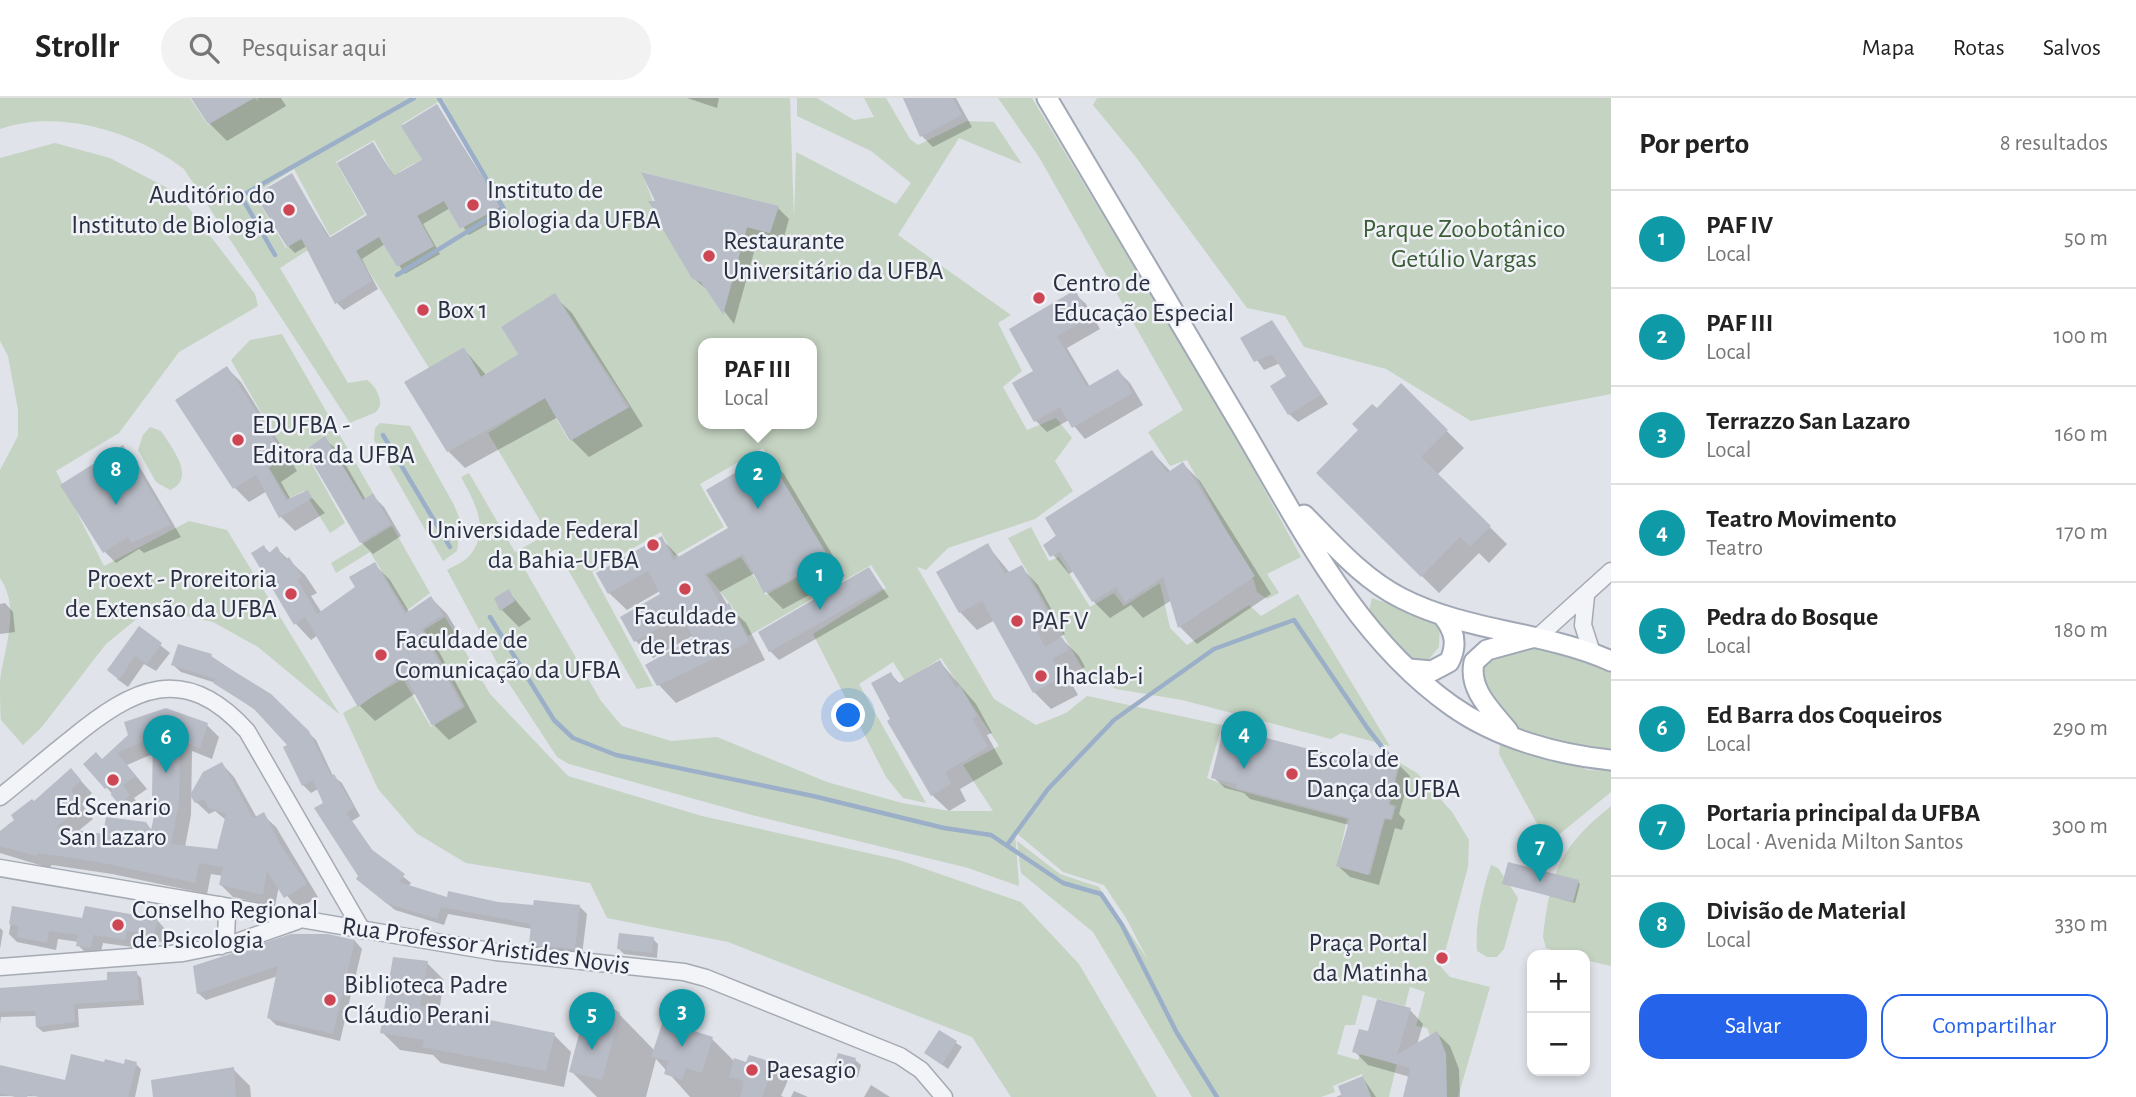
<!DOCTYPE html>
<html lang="pt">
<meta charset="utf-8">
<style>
:root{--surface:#fff;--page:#f2f2f2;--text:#222;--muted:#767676;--line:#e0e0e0;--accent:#2563eb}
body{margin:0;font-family:"Alegreya Sans",sans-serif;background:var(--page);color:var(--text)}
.controls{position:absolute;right:21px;bottom:21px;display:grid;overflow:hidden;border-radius:14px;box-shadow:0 4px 10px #0003}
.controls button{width:63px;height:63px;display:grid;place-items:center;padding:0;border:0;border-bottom:2px solid var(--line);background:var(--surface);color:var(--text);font:35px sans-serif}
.you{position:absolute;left:849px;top:618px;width:24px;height:24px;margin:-18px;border:5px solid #fff;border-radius:50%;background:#1a73e8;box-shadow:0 0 0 10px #1a73e833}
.badge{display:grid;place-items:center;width:46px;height:46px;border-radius:50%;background:var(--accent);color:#fff;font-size:23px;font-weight:700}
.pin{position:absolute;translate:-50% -58px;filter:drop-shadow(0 2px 4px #0008)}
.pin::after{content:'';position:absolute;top:37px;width:24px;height:21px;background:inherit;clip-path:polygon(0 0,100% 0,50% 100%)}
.popup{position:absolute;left:698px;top:240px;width:119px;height:91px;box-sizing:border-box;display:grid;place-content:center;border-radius:14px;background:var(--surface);filter:drop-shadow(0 2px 5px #0005);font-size:23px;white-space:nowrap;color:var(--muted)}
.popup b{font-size:26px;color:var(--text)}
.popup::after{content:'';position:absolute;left:50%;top:100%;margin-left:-14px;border:14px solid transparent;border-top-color:var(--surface)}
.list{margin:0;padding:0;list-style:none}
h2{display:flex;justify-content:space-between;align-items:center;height:91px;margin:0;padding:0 28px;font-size:30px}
h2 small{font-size:23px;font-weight:400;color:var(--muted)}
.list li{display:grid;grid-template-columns:46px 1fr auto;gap:21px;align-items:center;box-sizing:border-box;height:98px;padding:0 28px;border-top:2px solid var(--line)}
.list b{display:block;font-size:26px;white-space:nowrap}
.list p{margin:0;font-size:23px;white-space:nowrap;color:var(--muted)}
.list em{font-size:23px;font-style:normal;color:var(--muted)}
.actions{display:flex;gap:14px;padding:21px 28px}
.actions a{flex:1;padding:16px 0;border:2px solid var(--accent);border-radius:21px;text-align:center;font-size:24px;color:var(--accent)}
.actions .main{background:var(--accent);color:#fff}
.icon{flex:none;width:38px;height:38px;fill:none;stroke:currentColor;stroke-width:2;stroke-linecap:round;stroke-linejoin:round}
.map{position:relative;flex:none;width:1611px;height:999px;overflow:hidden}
header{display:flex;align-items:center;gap:42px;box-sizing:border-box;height:98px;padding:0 35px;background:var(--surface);border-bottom:2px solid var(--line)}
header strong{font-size:33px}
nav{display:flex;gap:38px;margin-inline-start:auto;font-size:24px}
.search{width:490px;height:63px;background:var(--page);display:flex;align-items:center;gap:18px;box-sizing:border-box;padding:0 24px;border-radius:38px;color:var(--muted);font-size:26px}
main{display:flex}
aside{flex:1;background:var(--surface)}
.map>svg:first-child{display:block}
</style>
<header>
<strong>Strollr</strong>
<div class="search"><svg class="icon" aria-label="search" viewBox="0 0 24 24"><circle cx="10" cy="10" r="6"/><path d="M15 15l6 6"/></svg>Pesquisar aqui</div>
<nav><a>Mapa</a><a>Rotas</a><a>Salvos</a></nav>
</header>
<main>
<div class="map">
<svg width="1611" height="999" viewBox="0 0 1611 999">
<rect width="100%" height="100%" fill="#e0e3e9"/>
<path fill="#c5d3c2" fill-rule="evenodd" d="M0 0H190L208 27 254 0 258 3V0H790L794 122 796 54 896 106 911 85 871 53 797 18V0H817L854 22 874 19 864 0H886L910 41 918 47 967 23 994 24 1022 66 959 40 898 137 1011 217 998 225 1022 273 1003 289 1027 332 1056 320 1072 340 1055 363 1073 393 1035 421 948 450 926 472 917 469 994 601 1036 627 1066 615 1087 598 1222 627 1207 680 1237 692 1347 721 1337 768 1370 777 1385 721 1392 722 1396 708 1390 706 1400 665 1417 675 1452 714 1469 742 1468 769 1441 869 1450 879 1490 889 1458 999H1435L1436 953 1427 930 1416 928 1425 894 1410 889 1405 908 1363 897 1355 927H1345L1337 956 1358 962 1360 956 1397 965 1389 999H1371L1362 976 1333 988 1335 994 1321 999H1192L1093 834 1021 775 1017 743 1060 776 1099 789 1148 862 1126 820 1104 787 1063 774 1015 734 1019 788 968 770 752 717 569 666 557 659 504 578 447 472C453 468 465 464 470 457 491 431 474 403 461 379L469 375 515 454 548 436 488 335 545 300 569 343 630 309 555 196 501 229 518 256 481 279 464 249 429 270 347 138 370 124 397 169 434 148 409 103 434 85 460 131 500 109 443 1 402 26 426 70 420 74 415 65 399 74 400 89 374 42 336 64 365 116 330 138 294 71 254 96 286 150 323 129 328 139 280 170 348 285 367 282C377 288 388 310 372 316 365 319 358 321 350 325L184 71C136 34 59 10 0 31ZM642 74 778 108 770 135 747 129 722 216 701 184 692 181C671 146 655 112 642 74ZM704 245H812V325H704ZM763 350 830 461 766 497 741 459 707 477 731 507 748 538 871 467 886 490 813 536 886 679 903 700 926 705 859 586 893 564 905 583 941 560 999 648 963 667 993 713H950L902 705 827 684 717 639 671 643 622 628 601 603 524 470 556 451 637 591 653 588 592 474 661 434 674 458 724 429 700 386Z
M998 0H1032L1226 321 1301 459 1267 476 1279 495 1267 501 1257 494 1254 483 1187 362 1170 368 1148 334 1183 312 1039 59Z
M1097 0H1611V296L1471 323 1386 271 1304 249 1285 218 1247 210 1135 58 1093 7Z
M55 45 110 60 177 95 255 196 258 208 179 254 119 335 56 373 104 468 189 423 227 432 340 617 258 549 213 524 150 510 106 546 41 630 23 647 1 622C0 610 0 595 0 583 4 550 21 510 0 480V372L18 338V312L8 258 0 243V60Z
M282 236 373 395 363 402 325 339 304 352 345 425 330 435 304 393 288 401 269 370 286 358 231 262 250 242Z
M380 325 410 328 454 407 461 424 457 453 443 463 374 342 375 330Z
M150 329 161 333C172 350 197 380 170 392L156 384 138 352 143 337Z
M392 428 430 495 406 513 370 454 336 475 331 465Z
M1031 429 1049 463 1059 459 1090 509 1114 495 1124 508 1160 485 1170 530 1187 547 1249 507 1261 518 1298 496 1390 648 1341 635 1331 641 1182 602 1116 591 1085 575 1008 440Z
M1372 500 1440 524 1439 549 1429 561 1411 563 1367 521Z
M445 519 490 596 568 678 702 718 899 762 1021 804 1079 866 1157 999H1011L972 939 728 844 607 820 590 785 466 765 416 735 378 691 343 615 403 581 431 629 465 609 424 532Z
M1512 544 1611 565V650L1577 658 1520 641 1484 604 1474 564Z
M1500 646H1507L1588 672 1611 673V694L1556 739 1541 733 1499 656Z
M1611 708V868L1585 862V857H1565L1546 850 1543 839C1551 774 1559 750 1611 708Z
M1491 767 1498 770 1518 800 1504 851 1497 859H1487L1477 853C1475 824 1482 794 1491 767Z"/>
<path fill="#0003" d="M193 0H281L286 8 227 43 209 25Z
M687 0H719L717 10Z
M903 0H956L972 29 933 49 922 38Z
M437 8 506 116 469 137 450 110 423 126 440 156 405 176 385 146 362 161 378 191 344 212 337 205 307 148 295 155 288 148 291 77 331 141 369 118 373 46 395 79 424 63Z
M778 110 789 121 782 146 758 140 734 226 709 193 693 180 663 122Z
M1074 195 1086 206 1100 231 1067 250 1090 289 1118 273 1130 285 1143 307 1085 341 1069 322 1047 334 1036 323 1035 274Z
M554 198 572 215 643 328 589 359 571 341 558 319 465 370 448 353 464 251 486 277 520 256Z
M1272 224 1328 306 1298 324 1289 316 1288 279 1280 265 1264 272 1242 241Z
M227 270 241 284 297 373 281 384 291 402 307 394 325 415 295 433 281 419 267 393 249 404 235 390Z
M1401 288 1464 350 1437 377 1507 446 1489 465 1479 455 1439 495 1318 375Z
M325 341 337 352 366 402 373 398 384 409 401 438 373 456 361 444Z
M123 349 135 361 181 439 144 455 139 451 116 465 105 454Z
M1152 354 1171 374 1183 366 1200 383 1271 496 1197 546 1180 529 1172 502 1143 520 1131 507 1110 520 1093 503 1074 473 1069 476 1045 447Z
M767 358 784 376 845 478 783 511 766 494 755 475 720 494 728 508 746 525 765 562 676 605 659 587 648 567 696 541 694 537 653 560 636 543 623 520 662 497 660 493 627 512 609 495 661 440 680 460 730 431Z
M987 447 1010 475 1021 469 1038 487 1065 536 1060 539 1079 558 1085 569 1068 579 1078 597 1051 611 1034 594 995 522 977 532 960 514Z
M264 449 271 456 277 451 305 477 317 495 311 498 322 515 357 489 374 466 390 482 410 515 431 500 447 516 458 534 436 548 477 624 449 642 433 626 416 595 375 623 359 607 318 537 311 542 296 526 253 455Z
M869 471 889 499 779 562 770 553Z
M508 493 531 521 519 529 502 512 496 501Z
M5 505 13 514 15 534 0 536V506Z
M139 530 170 555 156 573 144 566 128 589 117 581Z
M211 558 270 598 316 642 333 678 342 685 360 718 352 723 375 756 411 785 408 789 448 801 535 809 579 808 587 816 582 857 538 854 530 846 532 831 448 816 444 827 395 812 366 788 318 691 311 695 303 687 285 650 289 647 261 616 216 585 181 574 173 567Z
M940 564 976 606 992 635 987 637 1003 666 960 691 966 703 949 713 932 697 893 622 891 576 900 586Z
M207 627 219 639 212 661 192 653 191 717 185 749 219 753 226 722 215 713 209 716 196 704 222 666 234 679 257 720 263 717 276 729 318 799 298 811 279 788 275 808 233 799 221 787 223 778 211 776 207 796 112 776 52 767 49 770 0 755V736L71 672 92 695 82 706 93 721 77 734 105 738 146 726 153 733 159 703 154 698 155 655 127 667 147 691 134 700 141 710 132 717 106 689 103 663 130 637Z
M1398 666 1410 678 1399 716 1405 722 1402 732 1395 730 1379 787 1350 779 1338 768 1349 727 1250 701 1244 695 1225 690 1213 679Z
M1578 784 1580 786 1575 805 1504 785Z
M13 810 83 822H157L165 831 162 844 135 840 133 849 103 845 100 858 87 856 78 847 79 844 58 841 56 852 17 844 9 836Z
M0 830 3 833 0 851Z
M653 841 658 846 657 860 624 856 619 851Z
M355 843 362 851 340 943 276 927 269 920 278 878 206 902 198 895 195 869Z
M427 865 444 882 439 914 554 937 571 954 564 989 441 965 433 957 400 952 382 934Z
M136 875 141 880 144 907 78 911 79 929 43 934 37 929V918L1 919 0 926V891L109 884Z
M1410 912 1423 926 1417 947 1437 935 1450 948 1459 971 1460 999H1405L1410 979 1368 967 1354 953 1369 936Z
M619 916 655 953 712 941 735 964 747 966 750 959 775 966 789 980 781 998 784 999H690L656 961 646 999H597L571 973 589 928 603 918Z
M940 934 962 949 948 971 926 955Z
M855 962 861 967 858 979 841 974 836 969Z
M136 966 141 971 135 999 0 998V969L66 984Z
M233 971 250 988 251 999H155Z
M1363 980 1376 999H1336L1343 996Z
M871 987 890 999H864Z
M794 993 808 999H791Z"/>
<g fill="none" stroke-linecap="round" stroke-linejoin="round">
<path stroke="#9cafc9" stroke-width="4.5" d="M275 157 241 98 414 0
M397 177 504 111 439 0
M383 337 450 449
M490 519 554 622 573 640 616 657 813 698 944 730 991 737 1063 785 1101 796 1122 827 1177 935 1217 999
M1007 747 1048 691 1114 622 1214 551 1294 522 1368 631 1392 662"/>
</g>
<path fill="#b8bcc6" d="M191 0H254L208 26Z
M903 0H953L962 17 920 39Z
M437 6 500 109 460 131 444 103 417 118 434 148 397 169 379 139 356 153 372 183 335 206 301 140 287 149 255 97 292 75 329 140 367 117 337 65 373 44 393 78 422 62 401 28Z
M641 74 779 108 770 135 747 129 723 217 701 184 692 181 661 128V122L648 103H655Z
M1075 192 1090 219 1057 238 1087 289 1118 271 1133 295 1072 330 1060 309 1034 324 1012 285 1033 273 1009 231Z
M555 195 627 310 570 343 545 300 447 354 404 284 464 249 481 279 518 256 501 229Z
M1272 222 1321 297 1288 317 1270 288 1286 278 1272 256 1254 264 1240 240Z
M227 268 284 358 268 369 286 402 308 392 312 400 279 420 256 377 233 391 175 302Z
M1401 285 1448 332 1421 359 1491 428 1470 449 1460 439 1421 479 1316 375 1358 332 1352 326 1372 306 1377 310Z
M325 338 363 402 373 395 391 426 360 445 305 352Z
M123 347 171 427 131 445 128 439 103 455 60 387Z
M1152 352 1167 375 1183 364 1255 478 1178 530 1163 479 1125 504 1116 489 1092 504 1060 454 1050 459 1043 447 1056 438 1045 420Z
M767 356 829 461 764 495 743 456 704 476 722 509 729 505 749 544 657 588 645 567 693 540 681 518 634 544 620 519 660 496 648 473 608 496 596 475 662 438 673 462 728 430 706 392Z
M988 445 1005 476 1022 467 1049 518 1034 527 1045 549 1062 539 1069 552 1052 561 1062 579 1033 595 982 503 959 515 936 474Z
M264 447 268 456 277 448 285 462 289 459 302 479 297 481 317 516 355 489 349 479 375 464 405 516 431 498 443 517 421 531 462 608 432 628 404 576 358 609 305 519 294 527 251 455Z
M869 469 882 490 769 554 758 534Z
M509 491 515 503 500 513 494 500Z
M139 528 162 545 147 566 135 558 119 582 107 572Z
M178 546 212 556 211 559 271 596 309 633 331 678 334 676 354 709 346 715 371 751 405 776 399 784 447 799 448 793 498 804 533 807 534 802 580 807 575 851 529 847 531 826 441 809 437 821 386 805 356 781 358 778 314 710 323 705 313 682 302 688 283 649 287 647 253 610 213 585 215 581 171 567Z
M940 562 956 590 960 587 977 618 972 620 988 649 945 674 951 686 931 698 887 623 890 621 871 585 891 574 897 586Z
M166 610 208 625 200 650 180 643 179 704 171 746 217 751 226 716 209 710 204 701 195 705 190 697 203 674 222 664 253 720 264 714 280 746 307 786 284 800 267 773 263 797 219 787 223 769 199 765 195 785 98 764 39 755 36 758 0 748V733L14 722 11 717 32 701 34 703 71 670 81 682 71 692 82 708 56 729 103 736 106 719 146 724 151 732 158 699H152L153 639 117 655 136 678 123 687 130 697 119 706 111 697 113 684 105 691 83 666 96 654 102 661 128 637 124 624Z
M1223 633 1250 640 1251 636 1348 661 1351 652 1399 665 1388 706 1394 709 1391 721 1384 720 1368 777 1336 768 1350 720 1236 690 1237 686 1211 680Z
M1508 764 1579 782 1573 804 1502 786Z
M12 808 82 820 85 808 158 821 154 837 127 833 125 842 94 837 91 850 76 848 78 837 49 833 47 845 17 839 19 828 9 826Z
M619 835 654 839 652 855 617 851Z
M291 836H328L355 842 333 936 267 920 278 868 197 896 193 868Z
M393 859 428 863 420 908 555 935 546 973 422 949 424 942 380 935Z
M137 873 139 902 74 906 75 924 36 929 35 913 0 914V890L107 882V874Z
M1377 901 1411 910 1397 957 1437 933 1446 956 1447 999H1403L1410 970 1352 954 1359 931 1368 933Z
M610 908 620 915 602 982 569 974 582 925 588 926 592 913 602 916Z
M663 923 713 939 702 975 686 970 682 982 664 976 668 963 651 959Z
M939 932 957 943 942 967 924 955Z
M838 955 856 960 852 975 834 969Z
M71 956 104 964 105 961 124 966 125 961 137 964 128 999H39L28 996 27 999H15L0 995V967L65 982Z
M749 957 775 965 762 999H740L744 983 729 979 734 960 746 964Z
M234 969 236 999H153L151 982Z
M1363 978 1371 999H1342L1338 988Z"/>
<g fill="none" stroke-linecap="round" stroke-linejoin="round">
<g stroke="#a5aab3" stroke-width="19">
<path id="minor" d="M1586 498 1583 527 1592 555
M1539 538 1611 473
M0 699C24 680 47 660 71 641 133 590 184 563 247 633L362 832
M0 770 496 854 684 874 706 880 900 958 921 972 944 999
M220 807 227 817 226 839 221 848
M0 869 183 855 237 844 297 823"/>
</g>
<g stroke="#a0a7b5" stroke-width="23">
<path id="major" d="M1047 0C1109 105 1171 209 1233 314 1295 417 1351 537 1452 608 1497 640 1558 657 1611 662
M1304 417C1334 447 1363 481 1401 500 1467 534 1543 533 1611 563
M1409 571 1432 573 1449 564C1458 547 1455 533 1443 518
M1508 633C1492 613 1468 592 1474 564L1487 552 1531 540"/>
</g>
<use href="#minor" stroke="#f3f4f8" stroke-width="16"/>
<use href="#major" stroke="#fff" stroke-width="19"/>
</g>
<g fill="#ce4653" stroke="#f0f2f7" stroke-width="2.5">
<circle cx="473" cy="107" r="7"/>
<circle cx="289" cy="112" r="7"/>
<circle cx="709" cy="158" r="7"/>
<circle cx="1039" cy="200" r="7"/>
<circle cx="423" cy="212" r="7"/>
<circle cx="238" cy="342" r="7"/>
<circle cx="653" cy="447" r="7"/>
<circle cx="685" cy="491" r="7"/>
<circle cx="291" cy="496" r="7"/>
<circle cx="1017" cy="523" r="7"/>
<circle cx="381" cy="557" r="7"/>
<circle cx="1041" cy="578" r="7"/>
<circle cx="1292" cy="676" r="7"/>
<circle cx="113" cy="682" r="7"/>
<circle cx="118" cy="827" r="7"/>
<circle cx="1442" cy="860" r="7"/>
<circle cx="330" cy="902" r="7"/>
<circle cx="752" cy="972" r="7"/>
</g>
<g text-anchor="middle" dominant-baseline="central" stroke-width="5" stroke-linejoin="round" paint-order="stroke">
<g font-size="26" fill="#293041" stroke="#f0f2f7" text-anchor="start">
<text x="487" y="92">Instituto de<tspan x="487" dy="30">Biologia da UFBA</tspan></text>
<text x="275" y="97" text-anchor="end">Auditório do<tspan x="275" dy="30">Instituto de Biologia</tspan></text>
<text x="723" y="143">Restaurante<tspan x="723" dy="30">Universitário da UFBA</tspan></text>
<text x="1053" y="185">Centro de<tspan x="1053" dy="30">Educação Especial</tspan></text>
<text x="437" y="212">Box 1</text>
<text x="252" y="327">EDUFBA -<tspan x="252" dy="30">Editora da UFBA</tspan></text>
<text x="639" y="432" text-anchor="end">Universidade Federal<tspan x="639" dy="30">da Bahia-UFBA</tspan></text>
<text x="277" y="481" text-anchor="end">Proext - Proreitoria<tspan x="277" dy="30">de Extensão da UFBA</tspan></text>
<text x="685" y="518" text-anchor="middle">Faculdade<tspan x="685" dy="30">de Letras</tspan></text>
<text x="1031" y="523">PAF V</text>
<text x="395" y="542">Faculdade de<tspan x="395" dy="30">Comunicação da UFBA</tspan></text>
<text x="1055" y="578">Ihaclab-i</text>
<text x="1306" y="661">Escola de<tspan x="1306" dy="30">Dança da UFBA</tspan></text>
<text x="113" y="709" text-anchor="middle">Ed Scenario<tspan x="113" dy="30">San Lazaro</tspan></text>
<text x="132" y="812">Conselho Regional<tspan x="132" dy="30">de Psicologia</tspan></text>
<text x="1428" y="845" text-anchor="end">Praça Portal<tspan x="1428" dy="30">da Matinha</tspan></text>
<text x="344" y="887">Biblioteca Padre<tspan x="344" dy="30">Cláudio Perani</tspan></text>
<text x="766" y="972">Paesagio</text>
</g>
<g font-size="26" fill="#3b5d36" stroke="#f0f2f7">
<text x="1464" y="131">Parque Zoobotânico<tspan x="1464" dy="30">Getúlio Vargas</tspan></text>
</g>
<g font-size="26" fill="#293041" stroke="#f0f2f7">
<text transform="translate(486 848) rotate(8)">Rua Professor Aristides Novis</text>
</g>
</g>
</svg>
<div class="controls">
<button>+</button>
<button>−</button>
</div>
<div class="you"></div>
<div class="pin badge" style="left:820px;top:512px;background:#0f9aa8">1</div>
<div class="pin badge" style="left:758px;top:411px;background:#0f9aa8">2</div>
<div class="popup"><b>PAF III</b>Local</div>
<div class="pin badge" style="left:682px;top:949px;background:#0f9aa8">3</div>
<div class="pin badge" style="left:1244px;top:671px;background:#0f9aa8">4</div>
<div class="pin badge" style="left:592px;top:952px;background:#0f9aa8">5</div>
<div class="pin badge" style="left:166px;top:675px;background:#0f9aa8">6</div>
<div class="pin badge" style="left:1540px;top:784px;background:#0f9aa8">7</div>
<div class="pin badge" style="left:116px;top:407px;background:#0f9aa8">8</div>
</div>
<aside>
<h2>Por perto<small>8 resultados</small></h2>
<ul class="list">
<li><span class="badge" style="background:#0f9aa8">1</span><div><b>PAF IV</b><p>Local</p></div><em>50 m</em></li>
<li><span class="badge" style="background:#0f9aa8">2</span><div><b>PAF III</b><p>Local</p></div><em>100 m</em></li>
<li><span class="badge" style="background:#0f9aa8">3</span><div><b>Terrazzo San Lazaro</b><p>Local</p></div><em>160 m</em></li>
<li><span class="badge" style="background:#0f9aa8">4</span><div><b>Teatro Movimento</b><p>Teatro</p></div><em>170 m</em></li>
<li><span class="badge" style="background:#0f9aa8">5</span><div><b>Pedra do Bosque</b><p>Local</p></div><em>180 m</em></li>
<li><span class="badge" style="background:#0f9aa8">6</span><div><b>Ed Barra dos Coqueiros</b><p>Local</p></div><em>290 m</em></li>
<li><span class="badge" style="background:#0f9aa8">7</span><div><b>Portaria principal da UFBA</b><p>Local · Avenida Milton Santos</p></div><em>300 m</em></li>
<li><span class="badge" style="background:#0f9aa8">8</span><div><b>Divisão de Material</b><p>Local</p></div><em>330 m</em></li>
</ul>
<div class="actions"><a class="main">Salvar</a><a>Compartilhar</a></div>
</aside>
</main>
